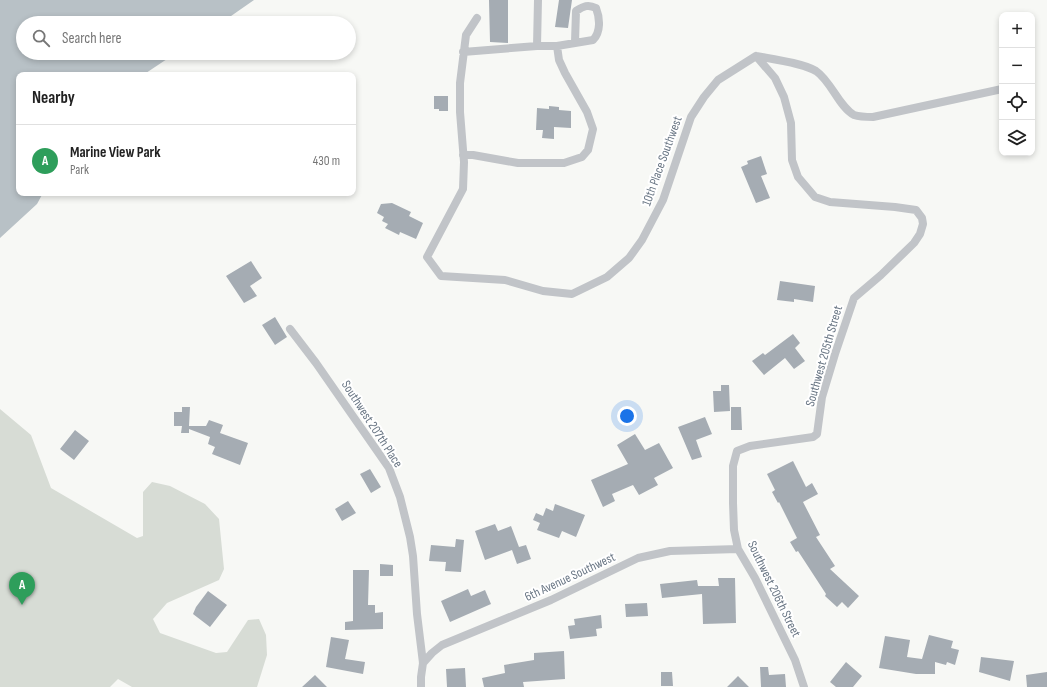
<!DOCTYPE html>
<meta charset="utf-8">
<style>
:root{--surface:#fff;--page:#f2f2f2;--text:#222;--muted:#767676;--line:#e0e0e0;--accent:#d56737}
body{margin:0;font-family:"Sofia Sans Condensed",sans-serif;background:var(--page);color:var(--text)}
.controls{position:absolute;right:12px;top:12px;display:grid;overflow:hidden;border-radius:8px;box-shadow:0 2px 6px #0003}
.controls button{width:36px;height:36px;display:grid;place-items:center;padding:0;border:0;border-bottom:1px solid var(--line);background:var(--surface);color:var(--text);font:20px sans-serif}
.you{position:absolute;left:627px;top:416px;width:14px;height:14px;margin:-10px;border:3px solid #fff;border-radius:50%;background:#1a73e8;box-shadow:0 0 0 6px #1a73e833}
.badge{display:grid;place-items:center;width:26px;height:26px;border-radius:50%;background:var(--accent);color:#fff;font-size:13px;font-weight:700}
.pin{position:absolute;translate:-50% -33px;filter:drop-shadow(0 1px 2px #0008)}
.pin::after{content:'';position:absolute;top:21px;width:14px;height:12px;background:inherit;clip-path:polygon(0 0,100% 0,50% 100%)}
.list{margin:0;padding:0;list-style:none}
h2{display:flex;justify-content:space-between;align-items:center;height:52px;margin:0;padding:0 16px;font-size:17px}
h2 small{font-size:13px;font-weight:400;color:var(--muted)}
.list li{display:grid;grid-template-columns:26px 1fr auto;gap:12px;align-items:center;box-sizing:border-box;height:72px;padding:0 16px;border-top:1px solid var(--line)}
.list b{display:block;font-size:15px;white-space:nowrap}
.list p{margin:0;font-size:13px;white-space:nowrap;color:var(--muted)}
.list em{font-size:13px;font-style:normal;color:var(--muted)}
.icon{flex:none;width:22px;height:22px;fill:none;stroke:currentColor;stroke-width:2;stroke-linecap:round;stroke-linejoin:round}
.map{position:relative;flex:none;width:1047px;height:687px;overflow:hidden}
.search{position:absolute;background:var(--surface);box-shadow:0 2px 6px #0003;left:16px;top:16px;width:340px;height:44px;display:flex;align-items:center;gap:10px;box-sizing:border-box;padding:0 14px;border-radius:22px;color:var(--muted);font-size:15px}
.panel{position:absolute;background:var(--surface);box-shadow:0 2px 6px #0003;left:16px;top:72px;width:340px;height:124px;border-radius:8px}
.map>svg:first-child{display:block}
</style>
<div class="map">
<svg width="1047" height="687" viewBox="0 0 1047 687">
<rect width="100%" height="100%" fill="#f7f8f5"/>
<path fill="#d7dcd5" d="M0 409 31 435 51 488 137 538 143 536V492L152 482 170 486 205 504 219 519 224 569 219 580 167 603 153 619 160 633 216 653 227 652 248 620 259 619 266 635 267 655 257 687H132L118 679 110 687H0Z"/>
<path fill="#b8c1c6" d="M0 0H254L221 23H23V53H176L143 75H19V193H43L37 204 0 238Z"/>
<path fill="#a5acb3" d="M489 0H508V43L490 42Z
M559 0H572L568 28 555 27Z
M434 96H448V111H439V109H434Z
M549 106 559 107V110L571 111V128L554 127V139L542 138 543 130H536L537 108 549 109Z
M761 156 767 174 761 176 770 198 756 203 741 167 748 164 747 161Z
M392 203 411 212 409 216 423 223 416 239 400 232 399 235 385 228 388 224 382 221 384 217 377 213 381 204Z
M251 261 262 278 250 286 257 296 244 303 226 276Z
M780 281 815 286 813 302 794 299V302L777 300Z
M275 317 287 337 275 345 262 325Z
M793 334 800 343 795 348 805 361 794 369 785 358 764 375 752 361 763 353 765 355Z
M721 385H729L730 411 714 412 713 391H721Z
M182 407H190L189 426H206L209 420 223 425 220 433 248 443 240 465 212 454 215 447 208 444 210 437 189 429V433H181L182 426H174V412H182Z
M731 407H741L742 430H731Z
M705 417 712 434 696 440 702 457 692 460 678 427Z
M75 430 89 441 74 460 60 449Z
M635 434 645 450 659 443 673 468 654 478 658 485 639 495 633 485 612 494 615 501 603 507 591 480 628 464 617 445Z
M793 461 806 487 812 483 818 494 803 502 820 535 816 537 835 566 830 569 859 596 848 608 842 602 837 607 825 596 826 594 798 551 796 552 790 542 797 538 779 502 778 503 772 492 775 490 767 474Z
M370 469 381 487 371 493 360 474Z
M348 501 356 513 342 521 335 509Z
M555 504 585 515 576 537 562 531 559 538 537 530 540 523 533 520 536 513 543 516 546 508 553 511Z
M495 524 498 531 511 526 519 547 526 545 531 559 517 564 512 550 485 560 475 531Z
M456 539 464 540 461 572 445 571 446 562 429 561 431 545 455 547Z
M380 564 393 565V576H380Z
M353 570H369L368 605H375V613L383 612V629L345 630V622L353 621Z
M718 578H735L736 623 703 624 702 594 662 598 660 584 697 580 698 586H719Z
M468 589 471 596 485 590 491 604 450 622 441 601Z
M208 591 227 605 210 627 193 614 196 607Z
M647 603 648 616 626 617 625 604Z
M601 615 602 628 596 629 597 636 570 639 568 626 575 625 574 619Z
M929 635 953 641 951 648 959 650 955 665 947 662 946 665 935 662V674H916L879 668 885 636 910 640 907 657 922 659Z
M331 637 349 640 345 659 365 662 363 674 326 667Z
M564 651 565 679 523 682 524 687H484L482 678 505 673 504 665 534 660V653Z
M981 657 1014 661 1010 681 979 672Z
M846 662 862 676 853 687H836L830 682Z
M760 667H768L769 675 785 674 786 687H761Z
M465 668 466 687H447L446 669Z
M661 672H672L673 686H661Z
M1047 672V687H1027L1026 675Z
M315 675 327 687H302Z
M738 676 749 687H727Z"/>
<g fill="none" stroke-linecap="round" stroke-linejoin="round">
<path stroke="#c1c4c8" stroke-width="8" d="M477 18 466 35 460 83V112L464 162 463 189 427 257 441 276 505 280 543 291 572 294 607 277 629 258 642 240 663 200 691 117 704 97 718 80 756 56C772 59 803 63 816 71 831 81 839 107 854 115 860 117 867 117 873 117L1002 89
M537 46 538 0
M463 52 537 46H557L593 40C601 32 600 18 596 8 588 4 584 6 576 11L575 42
M756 56 775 78 784 97 791 123 792 160 798 177 815 197 830 202 895 207 916 210 922 218 923 224 920 234 914 243 881 275 854 298 835 354 822 397 817 434 813 437 750 446 737 451 733 466V503L734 530 738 549 755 578 795 660 804 687
M463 155H473L518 163H564L582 157 588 150 593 129 587 112 565 73 559 60 557 46
M290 329 316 363 389 468 400 497 410 537 413 556 417 614 423 663 421 677V687
M423 663 432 653 442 645 551 600 638 558 670 551 738 549"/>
</g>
<g text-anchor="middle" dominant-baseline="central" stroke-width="4" stroke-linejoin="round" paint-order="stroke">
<g font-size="13" fill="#697684" stroke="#fff">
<text transform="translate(662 161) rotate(-70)">10th Place Southwest</text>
<text transform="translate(824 356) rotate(-74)">Southwest 205th Street</text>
<text transform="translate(372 424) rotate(57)">Southwest 207th Place</text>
<text transform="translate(570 577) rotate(-25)">6th Avenue Southwest</text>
<text transform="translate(774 589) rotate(64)">Southwest 206th Street</text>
</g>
</g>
</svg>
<div class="controls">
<button>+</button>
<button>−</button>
<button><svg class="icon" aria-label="locate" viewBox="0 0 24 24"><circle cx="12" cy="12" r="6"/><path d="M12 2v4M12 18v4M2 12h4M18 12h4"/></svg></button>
<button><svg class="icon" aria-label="layers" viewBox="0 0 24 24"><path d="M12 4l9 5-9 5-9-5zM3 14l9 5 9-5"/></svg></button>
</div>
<div class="you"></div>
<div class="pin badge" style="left:22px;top:605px;background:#2e9e5b">A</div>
<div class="search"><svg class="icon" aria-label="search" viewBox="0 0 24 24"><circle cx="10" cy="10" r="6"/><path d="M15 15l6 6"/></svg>Search here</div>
<section class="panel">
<h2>Nearby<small></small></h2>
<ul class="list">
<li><span class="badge" style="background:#2e9e5b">A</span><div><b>Marine View Park</b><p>Park</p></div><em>430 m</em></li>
</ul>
</section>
</div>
